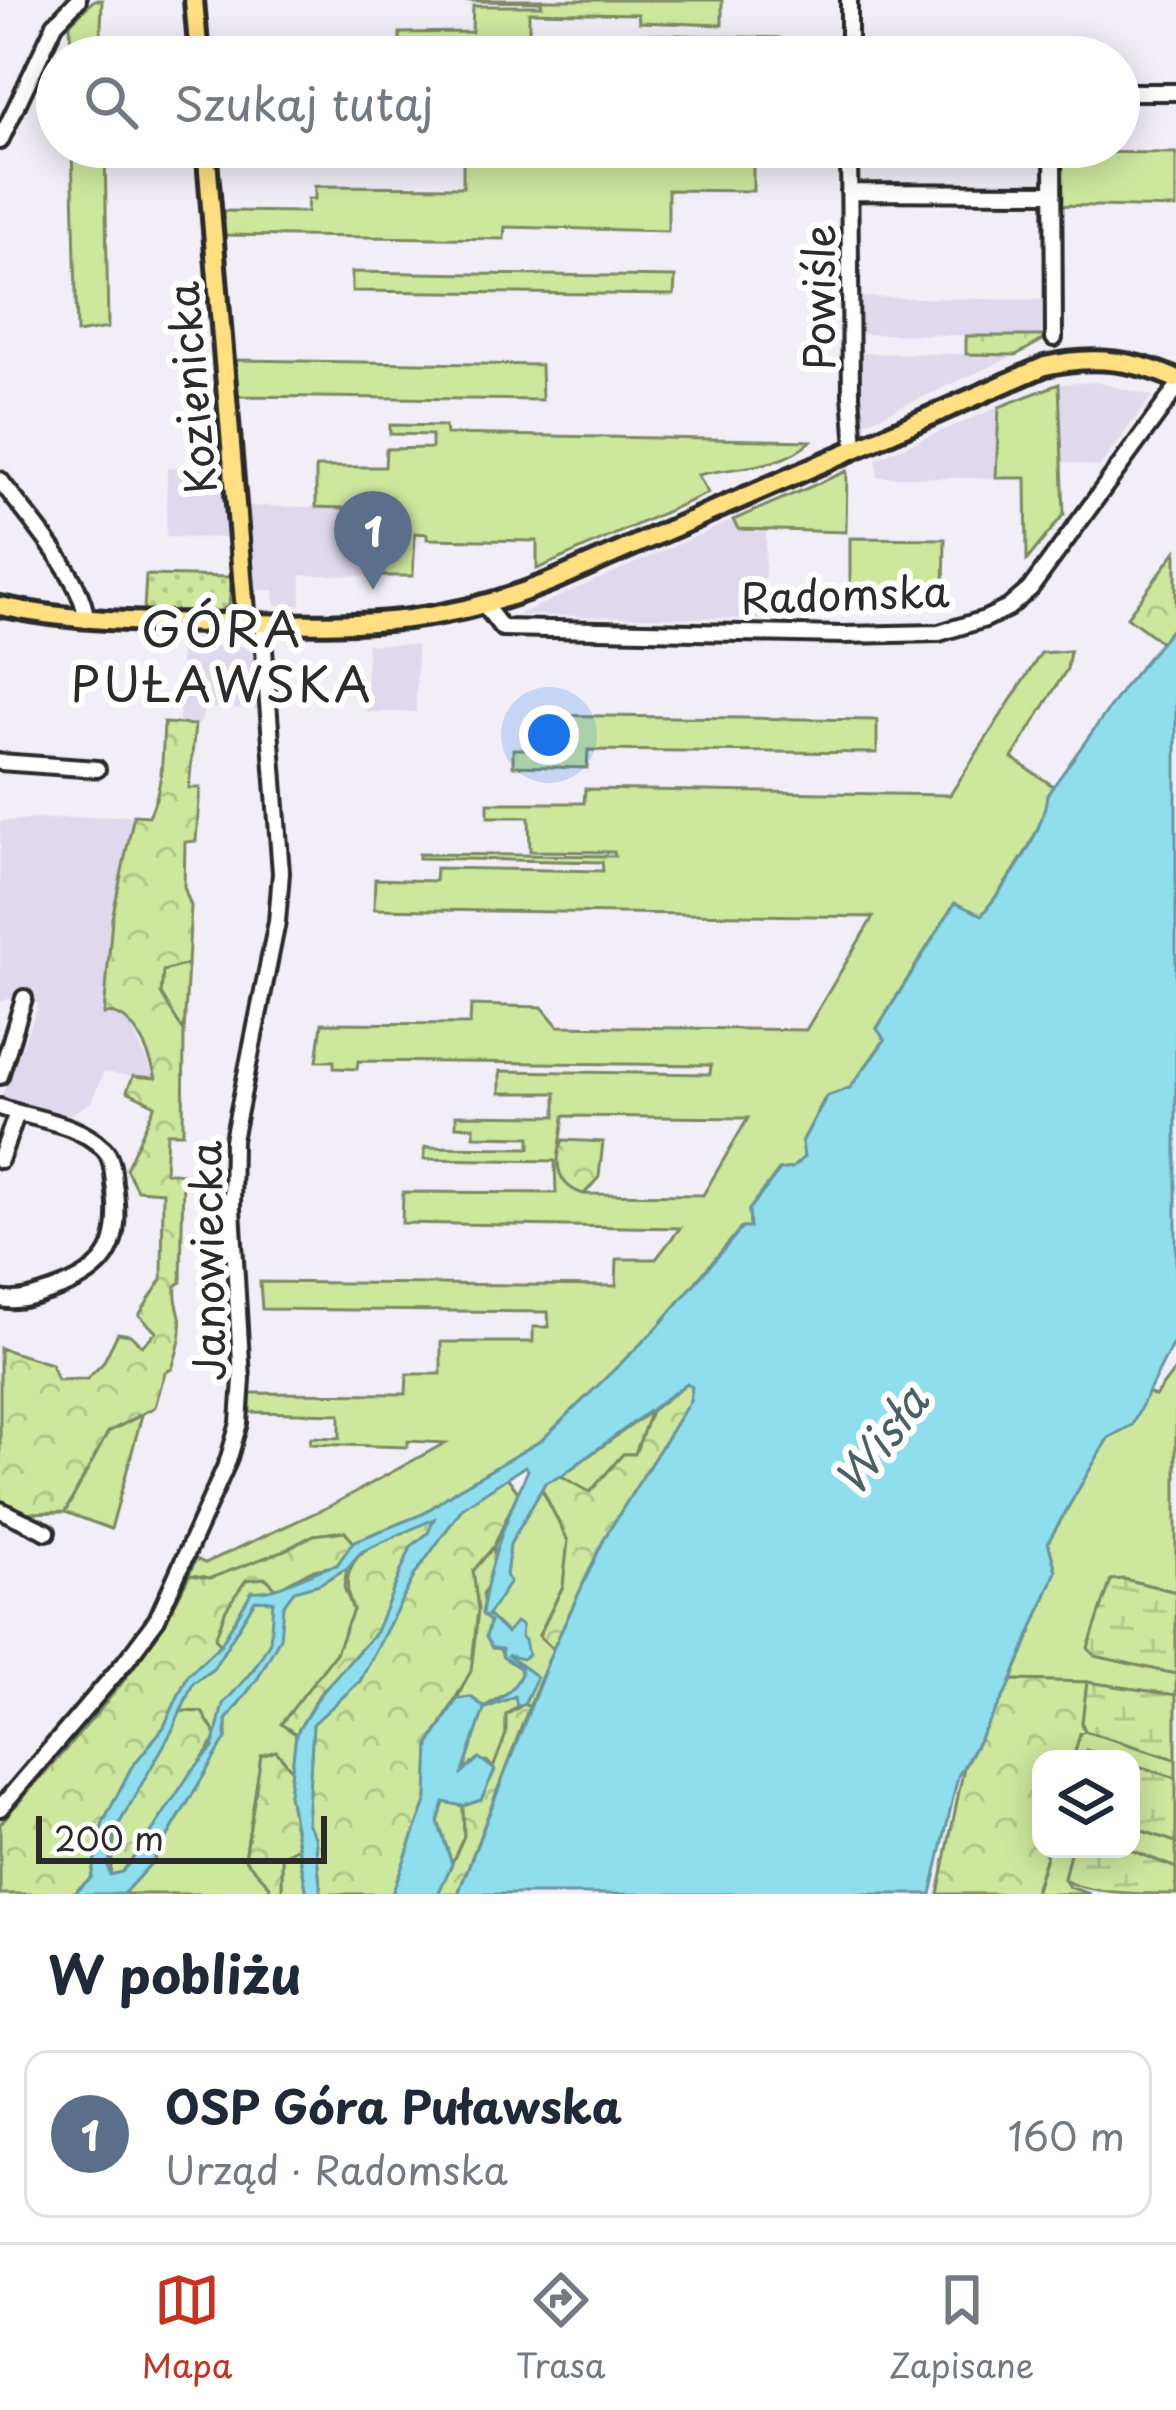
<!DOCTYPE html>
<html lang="pl">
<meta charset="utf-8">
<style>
:root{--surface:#fff;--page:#f6f6f7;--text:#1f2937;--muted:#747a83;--line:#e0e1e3;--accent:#c8321e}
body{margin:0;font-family:"Playpen Sans",sans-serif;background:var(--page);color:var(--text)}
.controls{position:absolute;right:36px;bottom:36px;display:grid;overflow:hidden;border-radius:24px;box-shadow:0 6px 30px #0003}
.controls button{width:108px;height:108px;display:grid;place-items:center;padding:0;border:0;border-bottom:3px solid var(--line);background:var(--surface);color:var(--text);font:60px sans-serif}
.scale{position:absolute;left:36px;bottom:30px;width:291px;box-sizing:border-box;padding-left:12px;border:6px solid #2b2b2b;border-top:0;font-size:33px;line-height:42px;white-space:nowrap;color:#2b2b2b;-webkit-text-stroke:9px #fff;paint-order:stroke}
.you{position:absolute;left:549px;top:735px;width:42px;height:42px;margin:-30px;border:9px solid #fff;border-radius:50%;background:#1a73e8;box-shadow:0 0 0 18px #1a73e833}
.badge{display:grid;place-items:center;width:78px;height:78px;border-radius:50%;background:var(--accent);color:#fff;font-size:39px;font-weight:700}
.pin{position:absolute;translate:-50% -99px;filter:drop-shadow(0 3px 6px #0008)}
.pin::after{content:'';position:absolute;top:63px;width:42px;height:36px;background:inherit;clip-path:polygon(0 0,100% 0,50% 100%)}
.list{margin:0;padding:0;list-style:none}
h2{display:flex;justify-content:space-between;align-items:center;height:156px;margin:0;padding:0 48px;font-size:51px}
h2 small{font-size:39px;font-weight:400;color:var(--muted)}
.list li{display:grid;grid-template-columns:78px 1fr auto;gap:36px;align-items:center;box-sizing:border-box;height:168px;margin:0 24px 24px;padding:0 24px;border:3px solid var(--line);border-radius:24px}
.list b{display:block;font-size:45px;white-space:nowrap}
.list p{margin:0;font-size:39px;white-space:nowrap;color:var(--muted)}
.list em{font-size:39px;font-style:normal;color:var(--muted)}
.icon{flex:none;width:66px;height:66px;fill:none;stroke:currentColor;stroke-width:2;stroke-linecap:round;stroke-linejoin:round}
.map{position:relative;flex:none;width:1176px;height:1894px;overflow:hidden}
.search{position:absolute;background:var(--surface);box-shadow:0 6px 30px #0003;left:36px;right:36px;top:36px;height:132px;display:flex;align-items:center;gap:30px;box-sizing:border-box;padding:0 42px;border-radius:66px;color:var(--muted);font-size:45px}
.sheet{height:348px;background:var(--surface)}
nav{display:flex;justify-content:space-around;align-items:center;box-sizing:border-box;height:168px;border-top:3px solid var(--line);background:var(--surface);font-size:33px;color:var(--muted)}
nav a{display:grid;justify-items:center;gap:6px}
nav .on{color:var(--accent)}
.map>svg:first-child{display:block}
</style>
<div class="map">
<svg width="1176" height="1894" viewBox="0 0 1176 1894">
<defs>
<pattern id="forest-crowns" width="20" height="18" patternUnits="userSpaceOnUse" patternTransform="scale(3)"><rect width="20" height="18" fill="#cde79d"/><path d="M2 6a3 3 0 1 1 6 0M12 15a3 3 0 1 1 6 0" fill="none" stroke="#b0c687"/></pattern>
<pattern id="wetland-marsh" width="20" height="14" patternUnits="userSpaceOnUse" patternTransform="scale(3)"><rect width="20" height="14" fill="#cde79d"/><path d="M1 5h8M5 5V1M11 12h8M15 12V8" fill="none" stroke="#b0c687"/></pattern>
<pattern id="park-dots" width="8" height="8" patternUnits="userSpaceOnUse" patternTransform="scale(3)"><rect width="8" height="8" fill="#cde79d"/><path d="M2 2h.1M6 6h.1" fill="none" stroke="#b0c687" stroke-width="1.8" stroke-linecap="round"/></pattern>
</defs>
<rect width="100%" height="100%" fill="#f1eef7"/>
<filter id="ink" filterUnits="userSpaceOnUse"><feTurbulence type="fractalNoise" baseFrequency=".00833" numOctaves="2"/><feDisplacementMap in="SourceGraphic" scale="24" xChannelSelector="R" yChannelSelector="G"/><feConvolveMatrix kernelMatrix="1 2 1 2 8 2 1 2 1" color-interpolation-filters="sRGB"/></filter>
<g filter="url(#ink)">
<path fill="#e0d9ee" d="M856 297 1050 300V336L857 334Z
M857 353 966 354 1016 355 858 426Z
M1096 382 1152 396 1099 467 1059 461V384Z
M999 407 996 478 877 477V458Z
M167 468 223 469 229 538 166 537Z
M247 506 370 508 369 576 301 575V605H275L274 590H254Z
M733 520 738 529 766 530 764 619 517 615Z
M367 644 417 645 416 712H366Z
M180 646H254L260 709 206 708 199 725 179 724Z
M134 815 112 918 105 1013 117 1012 128 1020 156 1080 104 1072 91 1102 70 1115V1122L0 1100 39 1004 19 996 0 1002V821Z"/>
<path fill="#cde79d" stroke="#7c8964" stroke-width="3" fill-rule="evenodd" d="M94 0H102L100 57H71L70 24Z
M412 0H722V25L639 22 638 14 529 12V33L603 34V48L400 45V33L472 32 473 6H542L541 2Z
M648 34 779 38V49H754V57H297V44H323L324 52 724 56 723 49 648 48Z
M72 147H105L108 328 77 333Z
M278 147H753V191L668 190V231L505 227 504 239 225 235 223 211 307 212 308 199H315V186L463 187V150Z
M1056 152 1176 153V208L1056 205Z
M352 272 675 277 674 295 352 291Z
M234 360 541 365 542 400 238 396Z
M1059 384 1064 514 1027 560 1026 478H996L999 407Z
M390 425 445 426 446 434 811 441C781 470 735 466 698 475L708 493 537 569V541L427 539V534L415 533 413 576H369L370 509 316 507V467H385L386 449 432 448V435L390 434Z
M847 471 846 532 738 529 733 520Z
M850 538 945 539 944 592 850 594Z
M1070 651 1067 669 1012 758 1053 786C1046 796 1048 803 1044 814 1030 851 1005 885 981 916L954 904 877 1028 885 1039 850 1088 826 1096 802 1142 804 1157 792 1168 779 1170 749 1210 750 1228H741L657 1328 542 1440 455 1491 423 1514 353 1542 345 1531 314 1535 283 1551 211 1578 189 1575 196 1559 205 1563 330 1506 445 1443 408 1441 407 1447 310 1444 311 1437 340 1438V1414L250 1412V1393L406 1394 407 1374H441V1342H533V1327H549L548 1312 262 1309 260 1282 616 1286 617 1259H656L680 1228 402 1223 403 1192 556 1193 555 1161 424 1159 425 1147 530 1148V1137L474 1136V1127L456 1126V1115L556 1116V1093H500V1071L710 1074 711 1065 358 1061 357 1069 334 1068V1061H317L322 1023 470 1024 471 1005 542 1007 558 1026 806 1030 873 917 374 909 375 879 435 881 436 868 603 871 602 862 419 858V854L615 856 614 852 530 851 529 817H488V803H584L585 789 950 795 1041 653ZM564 1116 747 1118H748L703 1195 585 1194C546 1184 562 1144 564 1116Z
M534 715 877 720V753L588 750 587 768 513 766V749H533Z
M188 964 184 1032 161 995 162 970Z
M1176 1368V1592L1124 1579 1095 1656 1176 1674V1695L1087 1682 1012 1680 1056 1571 1048 1542 1108 1438 1132 1425 1147 1392 1155 1396Z
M651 1411 635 1454H623L590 1493 561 1476Z
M142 1415 111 1529 65 1512 108 1432Z
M542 1489 568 1541 563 1586 539 1635 553 1649 529 1707 524 1704 529 1689 525 1669 507 1655V1634L488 1615 506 1575 510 1544Z
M494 1546V1573L483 1594 484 1607 503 1657 520 1668 521 1674 513 1689 484 1707 471 1697 457 1699C478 1658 479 1616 473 1571Z
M347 1568 344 1587 353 1610 336 1653 282 1724 296 1734 292 1770 276 1751 261 1757 245 1858 270 1886 268 1894H123L153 1861 226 1738V1720L258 1678 283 1605 294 1590 319 1584Z
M266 1578 277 1589 267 1593 252 1591 221 1644 214 1639 226 1609 246 1579Z
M255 1600 273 1601C273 1613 276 1627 271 1639 256 1680 218 1692 217 1737L202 1712 181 1711 193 1683 213 1669Z
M516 1696 517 1706 506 1715V1734L495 1770 487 1761 472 1763 463 1773 484 1708Z
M1085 1731 1176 1759V1778L1131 1764V1759H1116L1086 1750 1078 1759H1073L1080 1732Z
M444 1802 463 1806 464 1836 452 1864 438 1821Z
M1131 1827 1176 1842V1868L1128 1849H1131Z
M298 1847 307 1894H282V1856Z
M1048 1849H1071L1064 1879 1069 1887 1090 1894H1035Z"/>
<path fill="url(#forest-crowns)" stroke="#7c8964" stroke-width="3" d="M966 336H1050L1016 355 966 354Z
M1176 551V624L1161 642 1127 617Z
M164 723 195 725 189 788H200L196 841 185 842 184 887 191 906 188 964 163 971 161 994 184 1032 183 1133H167L165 1172 183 1174 181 1282 176 1286C175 1299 177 1304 180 1316 184 1334 177 1352 172 1369L165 1372 155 1407 108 1432 65 1512 20 1513 0 1502V1348L51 1364 57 1380 87 1379 103 1363 118 1333 130 1335 142 1346 156 1332 139 1315 162 1279 163 1192 137 1190 126 1169 155 1105 127 1091 133 1076 156 1078C150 1055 133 1008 104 1014L112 918 134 815 149 816C164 784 162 757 164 723Z
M563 1140 603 1142 599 1177 584 1194C558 1187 553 1163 563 1140Z
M687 1383 692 1387 690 1401 605 1537 553 1649 539 1636 563 1586 568 1541 542 1489 545 1482 561 1476 590 1492 623 1454H635L651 1411Z
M507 1477 518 1492 494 1546 473 1571 478 1610 471 1671 429 1745 427 1799 392 1894H321L315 1837 307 1823 313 1724 360 1681 415 1574 463 1507Z
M431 1519 435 1520 428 1533 411 1547 376 1632 319 1695 296 1734 281 1724 336 1653 353 1610C329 1549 386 1540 431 1519Z
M345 1531 353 1542 337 1565 310 1571 277 1589 266 1578 246 1580 226 1609 215 1638 221 1644 188 1675 164 1727 131 1768 103 1823 91 1878 72 1894H0V1824C66 1746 147 1670 189 1575L211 1578 283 1551 314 1535Z
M1012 1680 1087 1682 1082 1722 1085 1731 1080 1733 1073 1759H1041V1849H1048L1034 1894H938L964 1767Z
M524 1704 529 1707 458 1894H438L464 1836 463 1806 481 1800 506 1734V1715Z
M181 1711 202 1712 217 1737 142 1848 122 1872 110 1875 115 1831Z
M276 1751 292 1770 289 1794 298 1847 282 1856V1894H268L270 1886 245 1859 261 1756Z"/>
<path fill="url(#wetland-marsh)" stroke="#7c8964" stroke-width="3" d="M1124 1579 1176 1592V1674L1095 1656 1088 1648 1111 1580Z
M1087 1682 1176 1695V1759L1085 1731 1082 1723Z
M1131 1764 1176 1778V1842L1131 1827Z
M1071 1849H1128L1176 1868V1894C1148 1894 1081 1894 1064 1879Z"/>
<path fill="url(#park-dots)" stroke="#7c8964" stroke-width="3" d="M146 575 232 577 229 605 220 611 144 610Z"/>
<path fill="#8fdeed" stroke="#67969f" stroke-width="3" fill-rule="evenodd" d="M1176 624V1337L1132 1425 1108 1438 1048 1542 1056 1571 1008 1689 958 1776 931 1894H458L553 1649 605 1537 690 1401 692 1387 687 1383 561 1476 545 1483 510 1544 506 1575 510 1582 488 1615 507 1633 516 1622 522 1626 521 1637 525 1640 528 1655 522 1659 507 1655 537 1677 524 1704 517 1706 515 1696 484 1709 463 1772 479 1758 495 1770 481 1800 463 1806 444 1802 438 1822 452 1864 438 1894H392L427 1799 429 1745 457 1699 471 1697 483 1707C500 1702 514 1689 521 1674L520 1668 503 1657 502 1649 492 1648 486 1637 490 1622 482 1614C490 1560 505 1521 528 1470L525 1466 463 1507 415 1574 360 1681 313 1724 307 1823 315 1837 321 1894H307L289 1794 296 1734 320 1695 376 1632 411 1547 428 1533 434 1519 361 1552 347 1568 319 1584 294 1591 283 1606 280 1638 258 1678 226 1720V1738L153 1861 123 1894H72L91 1878 103 1823 131 1768 164 1727 188 1675 221 1644 252 1591C278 1594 308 1571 337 1565L353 1542 423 1514 455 1491 542 1440 657 1328 742 1228H750L749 1210 780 1170 792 1168 804 1157 802 1142 827 1096 850 1088 885 1040 877 1029 955 903 982 915C1008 882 1042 838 1047 795L1128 682ZM255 1600 273 1601 270 1642 252 1672 223 1704 213 1748 191 1772 141 1848 122 1872 110 1875 108 1868 115 1831 172 1731 193 1683 213 1669Z"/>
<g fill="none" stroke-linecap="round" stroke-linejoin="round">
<g stroke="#2b2b2b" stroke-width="22">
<path id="minor" d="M849 57V0
M1119 92H1176
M0 141 55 24 78 0
M849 147 851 395 855 447
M1053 147 1054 338
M849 192 1053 193
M0 480C25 514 85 579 86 620
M486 607 502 628 844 635 939 633 985 619 1008 608 1030 589 1176 389
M0 762 97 769
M0 1076 24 998
M0 1107C35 1120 74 1121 103 1148 112 1156 113 1171 114 1183 122 1242 112 1270 54 1290 36 1296 20 1303 0 1299
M0 1160 17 1113
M0 1510 47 1532
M0 1808 125 1662 157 1619 228 1461 239 1423 242 1379 232 1209 233 1140 277 922 281 873 262 623"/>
</g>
<g stroke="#2b2b2b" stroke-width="26">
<path id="major" d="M194 0 199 57
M206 147 246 623
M0 606C76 623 151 622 228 623 353 624 433 630 552 581L1045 366C1091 355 1133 359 1176 379"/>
</g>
<use href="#minor" stroke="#fff" stroke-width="14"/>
<use href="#major" stroke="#ffdf80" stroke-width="16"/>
</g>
</g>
<g text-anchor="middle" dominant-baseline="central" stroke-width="12" stroke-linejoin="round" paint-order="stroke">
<g font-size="42" fill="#2b2b2b" stroke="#fff">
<text transform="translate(817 297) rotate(-90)">Powiśle</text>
<text transform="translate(190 388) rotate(-95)">Kozienicka</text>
<text transform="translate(845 593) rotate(-2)">Radomska</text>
<text transform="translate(206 1261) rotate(-91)">Janowiecka</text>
</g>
<g font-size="45" font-style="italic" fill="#496165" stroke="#fff">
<text transform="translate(879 1439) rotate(-53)">Wisła</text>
</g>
<g font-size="48" letter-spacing="3" fill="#2b2b2b" stroke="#fff">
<text x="222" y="627">GÓRA<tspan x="222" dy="55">PUŁAWSKA</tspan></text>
</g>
</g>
</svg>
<div class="controls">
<button><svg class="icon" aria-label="layers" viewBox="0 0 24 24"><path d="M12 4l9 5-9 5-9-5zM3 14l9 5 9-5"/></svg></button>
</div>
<div class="scale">200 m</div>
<div class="you"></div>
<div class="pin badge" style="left:373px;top:590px;background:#5c6f8a">1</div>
<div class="search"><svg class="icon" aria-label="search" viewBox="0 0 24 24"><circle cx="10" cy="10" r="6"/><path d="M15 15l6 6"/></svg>Szukaj tutaj</div>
</div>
<section class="sheet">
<h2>W pobliżu<small></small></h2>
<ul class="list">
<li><span class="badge" style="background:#5c6f8a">1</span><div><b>OSP Góra Puławska</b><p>Urząd · Radomska</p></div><em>160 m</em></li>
</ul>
</section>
<nav>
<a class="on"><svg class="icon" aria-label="map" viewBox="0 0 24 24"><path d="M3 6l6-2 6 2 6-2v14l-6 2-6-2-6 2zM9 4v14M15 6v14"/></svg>Mapa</a>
<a><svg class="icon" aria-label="directions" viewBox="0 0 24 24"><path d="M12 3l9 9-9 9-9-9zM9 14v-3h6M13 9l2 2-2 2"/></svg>Trasa</a>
<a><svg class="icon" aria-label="saved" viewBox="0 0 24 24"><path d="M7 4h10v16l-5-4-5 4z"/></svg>Zapisane</a>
</nav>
